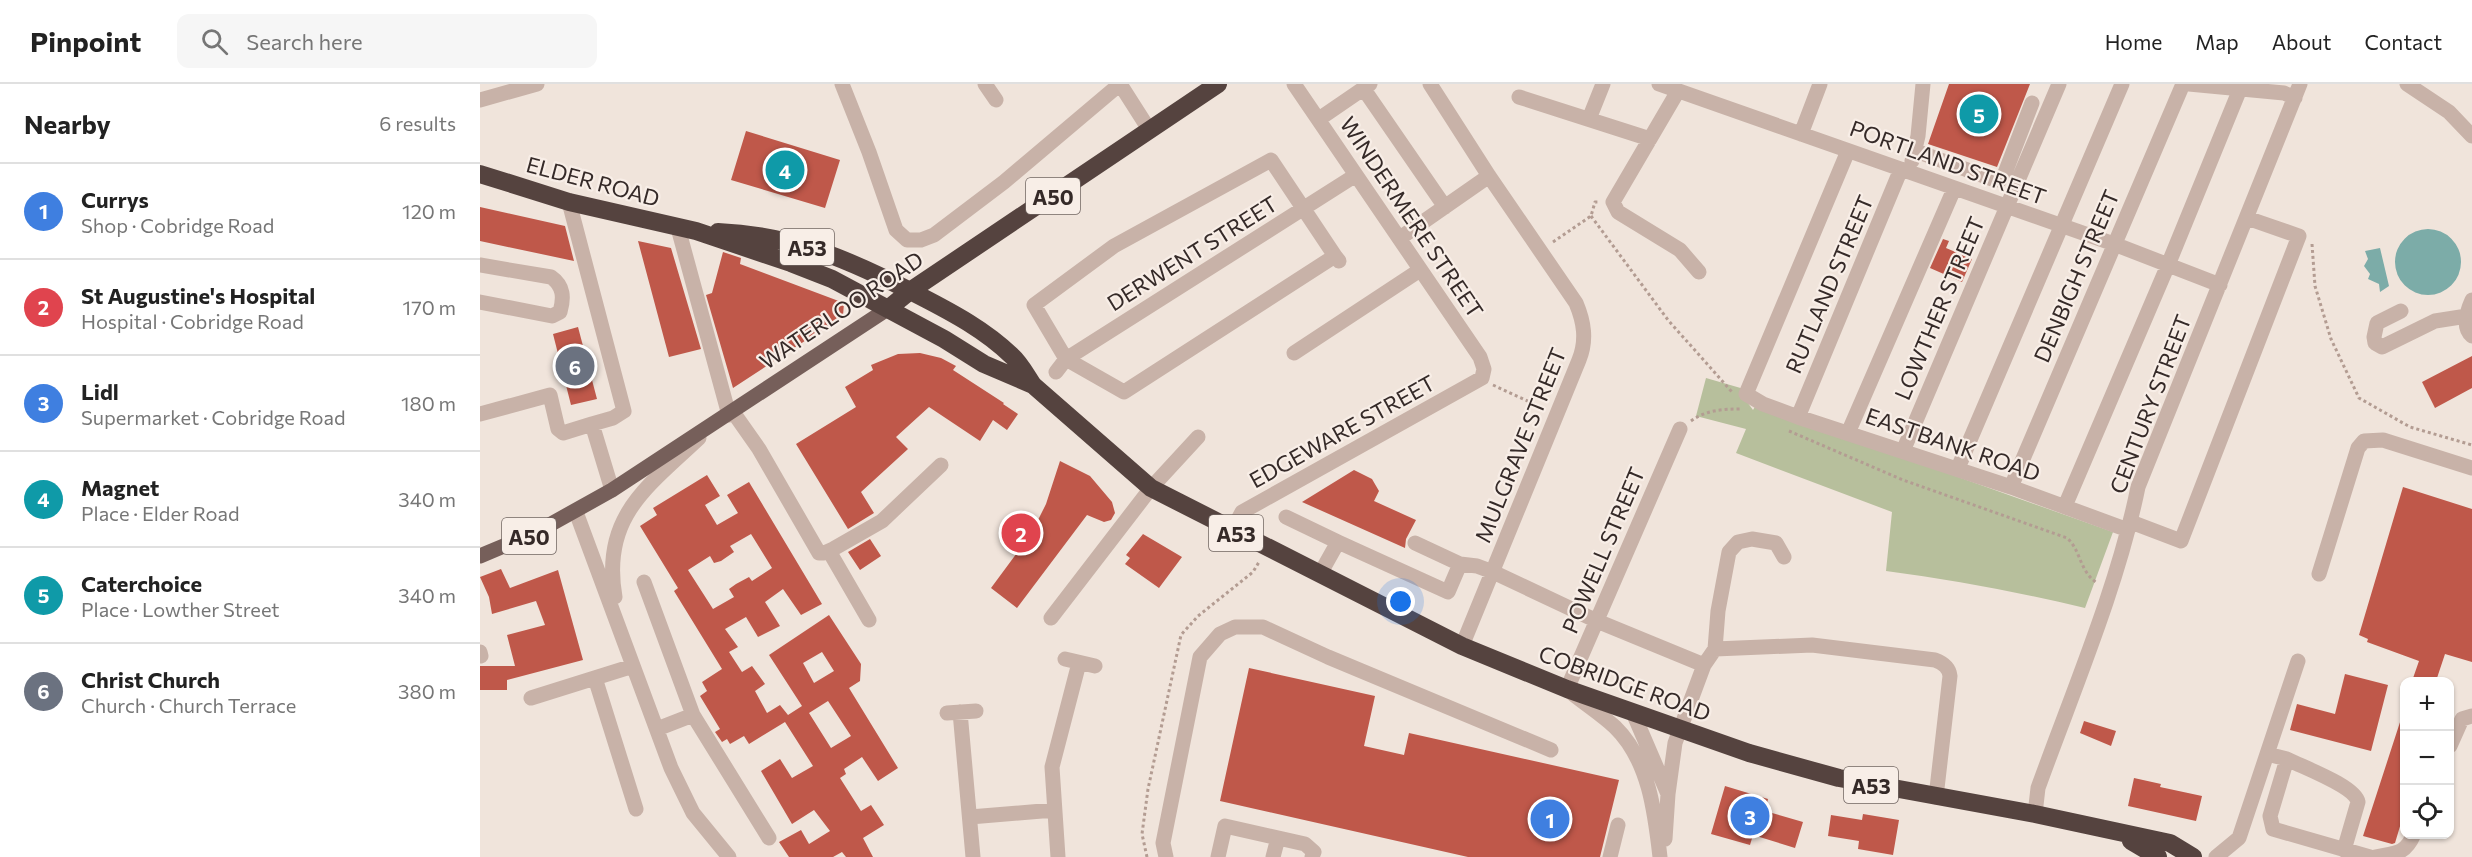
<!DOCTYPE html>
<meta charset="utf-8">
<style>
:root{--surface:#fff;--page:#f6f6f6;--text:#222;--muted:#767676;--line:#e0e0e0;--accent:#205451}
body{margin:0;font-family:Commissioner,sans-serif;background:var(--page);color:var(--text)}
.controls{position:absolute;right:18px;bottom:18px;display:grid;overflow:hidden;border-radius:12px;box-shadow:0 2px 4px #0004}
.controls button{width:54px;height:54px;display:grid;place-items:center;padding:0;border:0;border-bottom:2px solid var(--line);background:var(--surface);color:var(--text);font:30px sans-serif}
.you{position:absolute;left:921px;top:518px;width:21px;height:21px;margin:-15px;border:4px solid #fff;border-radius:50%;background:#1a73e8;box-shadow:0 0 0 9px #1a73e833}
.badge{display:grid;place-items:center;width:39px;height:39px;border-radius:50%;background:var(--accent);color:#fff;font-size:20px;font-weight:700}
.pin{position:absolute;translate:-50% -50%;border:3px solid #fff;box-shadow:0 2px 6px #0006}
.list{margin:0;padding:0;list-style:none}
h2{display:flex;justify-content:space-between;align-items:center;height:78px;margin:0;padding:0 24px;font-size:26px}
h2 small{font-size:20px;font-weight:400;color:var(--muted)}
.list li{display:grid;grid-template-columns:39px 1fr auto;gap:18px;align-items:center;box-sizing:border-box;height:96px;padding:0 24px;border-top:2px solid var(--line)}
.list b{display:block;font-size:22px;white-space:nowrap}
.list p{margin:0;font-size:20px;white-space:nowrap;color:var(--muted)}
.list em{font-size:20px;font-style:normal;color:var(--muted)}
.icon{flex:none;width:33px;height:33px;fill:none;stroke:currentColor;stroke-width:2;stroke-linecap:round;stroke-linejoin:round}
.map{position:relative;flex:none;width:1992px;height:773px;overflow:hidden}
header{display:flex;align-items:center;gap:36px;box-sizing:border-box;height:84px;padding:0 30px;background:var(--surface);border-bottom:2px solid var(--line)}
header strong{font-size:28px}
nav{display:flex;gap:33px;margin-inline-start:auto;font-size:21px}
.search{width:420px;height:54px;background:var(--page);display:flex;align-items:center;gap:15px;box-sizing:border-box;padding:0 21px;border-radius:12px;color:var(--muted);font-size:22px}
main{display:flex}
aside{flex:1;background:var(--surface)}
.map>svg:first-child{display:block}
</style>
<header>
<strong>Pinpoint</strong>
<div class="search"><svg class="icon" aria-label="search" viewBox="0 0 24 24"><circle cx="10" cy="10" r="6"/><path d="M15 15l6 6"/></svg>Search here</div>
<nav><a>Home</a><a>Map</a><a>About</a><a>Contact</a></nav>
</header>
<main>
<aside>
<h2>Nearby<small>6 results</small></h2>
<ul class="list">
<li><span class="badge" style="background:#3f7fe0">1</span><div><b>Currys</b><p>Shop · Cobridge Road</p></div><em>120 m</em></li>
<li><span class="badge" style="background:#e0444e">2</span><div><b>St Augustine's Hospital</b><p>Hospital · Cobridge Road</p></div><em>170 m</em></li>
<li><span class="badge" style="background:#3f7fe0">3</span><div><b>Lidl</b><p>Supermarket · Cobridge Road</p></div><em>180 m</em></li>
<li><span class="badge" style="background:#0f9aa8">4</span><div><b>Magnet</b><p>Place · Elder Road</p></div><em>340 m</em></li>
<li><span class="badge" style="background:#0f9aa8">5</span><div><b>Caterchoice</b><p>Place · Lowther Street</p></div><em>340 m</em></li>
<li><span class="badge" style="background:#6b7280">6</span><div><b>Christ Church</b><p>Church · Church Terrace</p></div><em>380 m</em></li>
</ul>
</aside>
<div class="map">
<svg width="1992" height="773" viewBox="0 0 1992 773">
<rect width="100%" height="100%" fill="#f0e4db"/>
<path fill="#b7bf9c" d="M1226 294 1264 305 1262 311 1273 326 1276 321 1633 448 1605 524C1539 508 1473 496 1406 487L1412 428 1256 369 1266 345 1216 332Z"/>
<path fill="#7caca8" d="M1915 178a33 33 0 1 1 66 0a33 33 0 1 1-66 0Z
M1900 164 1909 202 1900 208 1899 200 1888 195 1890 190 1884 182 1888 175 1885 167Z"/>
<path fill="#bf584a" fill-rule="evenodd" d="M1469 0H1550L1517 83 1448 60Z
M266 47 360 76 345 124 251 96Z
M0 123 85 142 94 177 0 157Z
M1463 155 1469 157 1466 164 1492 175 1482 198 1450 184Z
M158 157 191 164 221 265 189 273Z
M243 168 261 174 260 180 364 219 363 232 253 304 226 211 232 209Z
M98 243 117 315 91 321 73 250Z
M440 269 461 274 476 282 473 286 524 319 523 320 538 330 527 346 513 336 500 357 449 323 416 353 428 365 381 408 394 429 368 445 316 360 376 323 365 303 393 286 391 281 418 270Z
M1992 272V304L1955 324 1942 298Z
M580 377 610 392 632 418 635 429 631 436 624 438 607 431 537 524 511 504 551 450 566 420Z
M874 386 892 395 899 407 894 417 936 436 926 455 925 464 822 418Z
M227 391 240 412 225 421 237 441 258 429 247 411 269 398 342 520 321 531 303 505 285 518 300 542 278 553 266 533 245 545 258 563 249 568 262 588 272 582 285 600 275 607 287 629 300 621 308 631 322 622 289 571 349 531 381 580 380 597 369 604 418 684 398 697 382 673 364 685 366 690 360 694 381 727 391 721 404 741 383 754 393 773H366L362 768 353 773H309L299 758 321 746 329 760 350 747 334 726 312 740 281 687 300 675 312 694 333 682 305 638 269 660 264 652 250 660 247 655 242 658 235 648 240 645 220 612 227 607 222 598 242 585 194 507 198 504 160 442 177 431 173 424ZM271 450 292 484 272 497 269 493 256 500 249 505 254 513 233 525 208 486 230 472 234 479 241 477 254 468 250 462ZM342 568 354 587 334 599 323 579ZM348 617 371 652 351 664 329 629Z
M1923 403 1992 425V578L1965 570 1956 597H1932L1939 577 1887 558 1888 555 1879 551Z
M663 450 702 473 679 504 645 480 650 474 646 471Z
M390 455 401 472 380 486 368 468Z
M21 485 30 504 78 486 103 576 27 596V606H0V582H35L27 551 65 541 56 517 12 530 9 513 0 493Z
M769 584 895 612 884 662 924 671 929 649 1139 696 1120 773H988L740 717Z
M1865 590 1908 601 1891 667 1810 646 1817 620 1855 630Z
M1922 632H1924V729L1915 759 1912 760 1883 752Z
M1604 637 1636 647 1631 662 1600 649Z
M1654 694 1681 700 1680 703 1722 712 1716 737 1648 722Z
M1245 702 1288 715 1285 727 1323 738 1315 764 1273 751 1270 761 1231 750Z
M1383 730 1419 736 1413 771 1378 765 1379 757 1348 752 1351 731 1382 736Z"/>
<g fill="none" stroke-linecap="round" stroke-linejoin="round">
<path stroke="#b39c92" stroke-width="3" stroke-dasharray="3 3" stroke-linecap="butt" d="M1111 132 1188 236 1252 308
M1073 158 1111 132 1115 118H1119
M1832 160 1835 202 1851 255 1879 314 1930 343 1992 361
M1013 301 1065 325
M1211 337C1226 326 1242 325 1261 325
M1309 347 1423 396 1587 454C1601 466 1599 487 1617 499
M667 773 662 750 668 705 701 551 718 532 773 488 779 478"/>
<path stroke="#c8b2a8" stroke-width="15" d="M362 0 389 68 416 146 427 156H441L454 151 524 98 640 0 670 47
M505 0 516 16
M950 0 1009 92 1096 219C1104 238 1107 256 1099 276L982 562
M1179 0 1634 160 1740 201
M1709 0 1804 9 1815 14
M1927 0 1969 28 1992 52
M883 4 965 123
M1198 7 1133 118 1138 128 1200 166 1219 188
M1039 13 1170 55
M0 16 57 0
M839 35 890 0
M1109 35 1123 0
M1321 50 1340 0
M1368 67 1266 310 1283 320 1318 333 1531 403 1648 446
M1436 67 1512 95 1520 96 1525 89 1552 19
M1432 77 1438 52 1443 0
M89 118 144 327 133 334 112 340 132 406
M198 144 249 331
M920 154 1009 92
M855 172 644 308 586 275 554 221 634 162 791 76 855 172 859 177
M0 181 71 193C84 202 84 214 80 228L72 232 0 218
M1992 216C1987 227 1982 243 1992 252
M1921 227 1897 239 1894 253 1895 259 1902 263 1955 237 1987 232
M814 269 940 186
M576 288 586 275 876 91
M253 328 279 365 339 469H344L353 465 402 437 461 381
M0 330 70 311 78 345 83 349 112 340
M1318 333 1421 85
M1368 349 1474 105
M1423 367 1579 0
M1478 384 1642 0
M1531 403 1703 0
M1585 422 1688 181 1760 5
M96 428 191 684 213 729 249 773
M806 433 858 458
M1651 438 1701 457 1819 152 1767 134
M752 447 762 428 1002 294 1004 285 1000 273 814 0
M935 459 980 480 997 482 1013 488 1117 537 1224 581
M349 467 389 536
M840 490 858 458 968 508 980 480
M1839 490 1878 364 1884 357 1903 356 1992 384
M164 498 213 631 289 754
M135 513C121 433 167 403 219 354
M571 534 671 404 718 353
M1235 565 1332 561 1455 576C1463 579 1469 583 1470 592L1456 713
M0 568 1 572
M585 575 615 582
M115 594 156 725
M51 614 153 582
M480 628 493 773
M467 629 496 627
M1154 631 1188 710 1185 755
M177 645 213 631
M1970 662 1982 635 1992 632
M1787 670 1807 675 1790 732 1793 745 1890 773
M1807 675C1822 683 1875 702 1878 718L1864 766
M1188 710 1195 659 1224 581 1235 565 1238 527 1249 468 1258 458 1272 455 1296 459 1304 473
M1555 730 1558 704C1593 607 1638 502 1658 403L1820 0
M490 733 574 726
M578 773 572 683 599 579
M686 773 683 759 720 573 740 550 755 543H783L848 573 1071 666
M738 773 745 742 825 760 834 768 832 773
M793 773 798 754
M1130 773 1138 741
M1180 773C1175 729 1169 676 1135 643 1120 629 1102 618 1087 605L1200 345
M1736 773 1759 754 1818 577
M1895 773C1915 769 1925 771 1934 750"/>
<path stroke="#765f5a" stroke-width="15" d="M0 472 55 449 132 406 409 224"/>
<path stroke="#55433f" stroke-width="18" d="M0 90 89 118 216 147 311 179 352 195 464 255 504 280 553 301 671 404 982 562 1087 605 1269 669 1359 694 1555 730 1690 759 1713 773
M238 148C315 151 372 177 440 212 473 229 505 246 532 272 540 279 547 292 553 301
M409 224 430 207 738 0
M1651 757 1678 773"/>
</g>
<g text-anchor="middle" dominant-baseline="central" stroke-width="4.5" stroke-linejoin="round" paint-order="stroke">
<g fill="#f8eee7" stroke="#706561" stroke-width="1.5">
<rect x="546" y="94" width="54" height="36" rx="4.5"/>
<rect x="300" y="145" width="54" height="36" rx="4.5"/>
<rect x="729" y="431" width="54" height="36" rx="4.5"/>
<rect x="22" y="434" width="54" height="36" rx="4.5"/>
<rect x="1364" y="683" width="54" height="36" rx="4.5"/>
</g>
<g font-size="21" font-weight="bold" fill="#352a28">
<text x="573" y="112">A50</text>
<text x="327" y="163">A53</text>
<text x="756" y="449">A53</text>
<text x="49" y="452">A50</text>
<text x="1391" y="701">A53</text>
</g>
<g font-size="22" fill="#352a28" stroke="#f8eee7">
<text transform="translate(1468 78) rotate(20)">PORTLAND STREET</text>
<text transform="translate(113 97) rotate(15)">ELDER ROAD</text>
<text transform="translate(932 133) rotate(56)">WINDERMERE STREET</text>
<text transform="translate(712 169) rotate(-32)">DERWENT STREET</text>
<text transform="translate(1596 192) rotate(-67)">DENBIGH STREET</text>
<text transform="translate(1349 200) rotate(-67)">RUTLAND STREET</text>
<text transform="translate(1459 224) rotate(-67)">LOWTHER STREET</text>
<text transform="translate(361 226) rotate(-34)">WATERLOO ROAD</text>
<text transform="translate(1670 320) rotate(-69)">CENTURY STREET</text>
<text transform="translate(862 347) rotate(-29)">EDGEWARE STREET</text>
<text transform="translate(1473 360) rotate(19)">EASTBANK ROAD</text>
<text transform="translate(1040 361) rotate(-68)">MULGRAVE STREET</text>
<text transform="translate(1123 466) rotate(-67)">POWELL STREET</text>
<text transform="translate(1145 599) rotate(20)">COBRIDGE ROAD</text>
</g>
</g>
</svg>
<div class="controls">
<button>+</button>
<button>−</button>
<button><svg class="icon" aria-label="locate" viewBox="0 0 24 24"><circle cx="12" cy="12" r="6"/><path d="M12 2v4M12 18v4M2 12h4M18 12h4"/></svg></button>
</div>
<div class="you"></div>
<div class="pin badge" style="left:1070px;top:735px;background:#3f7fe0">1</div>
<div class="pin badge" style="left:541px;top:449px;background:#e0444e">2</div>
<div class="pin badge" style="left:1270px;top:732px;background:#3f7fe0">3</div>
<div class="pin badge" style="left:305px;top:86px;background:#0f9aa8">4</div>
<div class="pin badge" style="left:1499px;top:30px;background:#0f9aa8">5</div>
<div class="pin badge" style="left:95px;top:282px;background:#6b7280">6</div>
</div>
</main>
